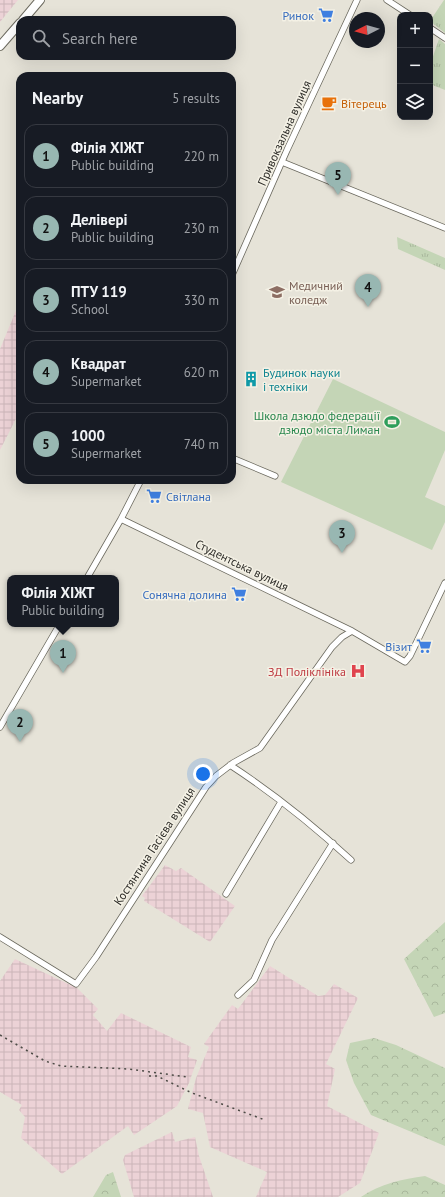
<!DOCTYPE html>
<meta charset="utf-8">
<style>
:root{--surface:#171b24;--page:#20242c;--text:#f1f3f6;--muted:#9ea1a6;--line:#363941;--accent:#98b7b2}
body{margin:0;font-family:"PT Sans",sans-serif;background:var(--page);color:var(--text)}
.controls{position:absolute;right:12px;top:12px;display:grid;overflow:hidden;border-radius:8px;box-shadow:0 4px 16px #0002}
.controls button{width:36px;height:36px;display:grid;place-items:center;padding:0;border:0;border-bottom:1px solid var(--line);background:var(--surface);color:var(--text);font:20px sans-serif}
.compass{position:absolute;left:349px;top:12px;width:36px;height:36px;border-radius:50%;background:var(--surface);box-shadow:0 4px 16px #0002;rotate:264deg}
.you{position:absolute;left:203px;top:774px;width:14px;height:14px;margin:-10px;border:3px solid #fff;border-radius:50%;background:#1a73e8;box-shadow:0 0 0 6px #1a73e833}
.badge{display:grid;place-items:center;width:26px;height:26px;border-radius:50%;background:var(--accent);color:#111;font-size:13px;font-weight:700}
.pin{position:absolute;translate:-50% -33px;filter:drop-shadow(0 1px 2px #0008)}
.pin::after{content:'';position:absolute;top:21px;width:14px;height:12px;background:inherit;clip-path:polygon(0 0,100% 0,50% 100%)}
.popup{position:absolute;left:7px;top:575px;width:112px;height:52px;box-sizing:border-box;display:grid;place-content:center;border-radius:8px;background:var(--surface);filter:drop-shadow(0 1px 3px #0005);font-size:13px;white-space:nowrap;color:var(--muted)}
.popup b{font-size:15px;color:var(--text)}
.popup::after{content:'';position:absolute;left:50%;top:100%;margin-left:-8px;border:8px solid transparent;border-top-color:var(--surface)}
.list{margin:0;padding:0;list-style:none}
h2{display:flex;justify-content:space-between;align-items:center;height:52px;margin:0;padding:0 16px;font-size:17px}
h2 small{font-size:13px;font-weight:400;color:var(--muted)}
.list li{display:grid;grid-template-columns:26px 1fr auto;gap:12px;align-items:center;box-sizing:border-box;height:64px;margin:0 8px 8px;padding:0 8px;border:1px solid var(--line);border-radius:12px}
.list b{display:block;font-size:15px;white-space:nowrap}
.list p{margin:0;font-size:13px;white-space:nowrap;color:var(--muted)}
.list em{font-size:13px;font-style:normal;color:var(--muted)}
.icon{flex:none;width:22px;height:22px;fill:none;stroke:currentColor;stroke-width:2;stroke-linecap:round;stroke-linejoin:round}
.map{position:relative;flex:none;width:445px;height:1197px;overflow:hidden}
.search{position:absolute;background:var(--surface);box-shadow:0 4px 16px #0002;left:16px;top:16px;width:220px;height:44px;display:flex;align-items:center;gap:10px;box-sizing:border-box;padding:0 14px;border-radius:12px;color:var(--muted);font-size:15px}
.panel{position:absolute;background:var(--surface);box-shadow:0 4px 16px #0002;left:16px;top:72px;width:220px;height:412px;border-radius:12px}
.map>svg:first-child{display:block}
</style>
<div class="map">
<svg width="445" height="1197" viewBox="0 0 445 1197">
<defs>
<pattern id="industrial-grid" width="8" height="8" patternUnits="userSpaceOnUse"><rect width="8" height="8" fill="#ecd2d6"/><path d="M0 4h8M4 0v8" fill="none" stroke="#cbb5b8"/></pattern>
<pattern id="forest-crowns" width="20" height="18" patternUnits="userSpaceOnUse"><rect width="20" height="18" fill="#c4d5b6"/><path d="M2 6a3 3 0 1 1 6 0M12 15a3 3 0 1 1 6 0" fill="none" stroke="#a9b79c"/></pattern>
<pattern id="park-tufts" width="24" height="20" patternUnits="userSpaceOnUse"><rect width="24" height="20" fill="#c4d5b6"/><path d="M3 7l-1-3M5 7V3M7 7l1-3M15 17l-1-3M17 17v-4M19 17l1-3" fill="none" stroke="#a9b79c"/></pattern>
</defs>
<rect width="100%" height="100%" fill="#e6e3d8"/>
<path fill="url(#industrial-grid)" d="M0 0H18L0 22Z
M20 301V411L0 450V349Z
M165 865 176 871 181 868 235 906 210 942 144 901 145 898 142 896Z
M15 959 77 988 98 1009 93 1015 107 1031 121 1013 191 1047 188 1057 197 1060 189 1083 177 1106 134 1135 128 1126 62 1174 21 1138 25 1117 19 1110 22 1105 0 1092V981Z
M270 966 318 996 325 995 334 984 358 998 326 1064 335 1069 327 1106 379 1133 360 1183 338 1197H256L267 1172 210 1147 203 1113 188 1109 196 1078 209 1047 204 1044 232 1005 238 1009Z
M172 1132 175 1142 195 1137 199 1156 213 1197H134L123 1160 125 1155Z"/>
<path fill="url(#forest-crowns)" d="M445 922V1013L434 1017 404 959Z
M374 1038 396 1045 445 1068V1146L371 1115 354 1083 346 1060 350 1043Z
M113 1172 121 1197H93L106 1175Z
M425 1176 445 1185V1197H361C379 1184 403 1179 425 1176Z"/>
<path fill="url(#park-tufts)" d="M444 0H445V33L430 21Z
M439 39 445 44V90L430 84V65Z
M397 237 445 258V270L398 249Z"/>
<path fill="#c4d5b6" d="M333 379 445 432V450L425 497 445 506V522L432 550 281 482Z"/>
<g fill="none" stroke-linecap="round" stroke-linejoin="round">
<g stroke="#6b695e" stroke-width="7">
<path id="minor" d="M387 0 410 15
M430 28 445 38
M282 162 445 228
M232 275 287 150 357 0
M232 458 275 476
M121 519 352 631
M87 578 121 519 141 480
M0 727 60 624
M230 765C273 793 314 826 351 860
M226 894 281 802
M0 937 76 984 96 957 206 787 216 776 233 763 260 748 332 647 342 637 352 631 405 662 410 656 445 583
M238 995 254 980 272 940 333 843"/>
</g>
<g stroke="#6b695e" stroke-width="10">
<path id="secondary" d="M23 20 40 0
M0 46 20 23"/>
</g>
<use href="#minor" stroke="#fff" stroke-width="5.5"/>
<use href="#secondary" stroke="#fff" stroke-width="8"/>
<path stroke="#4d4b46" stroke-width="1.5" stroke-dasharray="2 4" stroke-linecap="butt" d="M0 1035 45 1061 61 1066 129 1069 187 1077
M149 1076H157L192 1093 265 1120"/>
</g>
<defs>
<g id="supermarket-bare" transform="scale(1.2)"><path d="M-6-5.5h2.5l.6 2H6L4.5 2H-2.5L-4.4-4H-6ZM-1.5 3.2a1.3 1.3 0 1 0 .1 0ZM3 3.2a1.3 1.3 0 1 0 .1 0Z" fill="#3f7fe0" stroke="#f4f1e5" stroke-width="2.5" paint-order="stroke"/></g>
<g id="cafe-bare" transform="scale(1.2)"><path d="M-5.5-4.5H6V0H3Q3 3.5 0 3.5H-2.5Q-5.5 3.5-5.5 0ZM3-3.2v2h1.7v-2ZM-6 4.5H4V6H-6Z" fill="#e8710a" stroke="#f4f1e5" stroke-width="2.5" paint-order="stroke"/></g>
<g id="school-bare" transform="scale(1.2)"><path d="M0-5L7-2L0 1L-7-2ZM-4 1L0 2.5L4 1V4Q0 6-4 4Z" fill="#8d6e63" stroke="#f4f1e5" stroke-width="2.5" paint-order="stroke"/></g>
<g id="building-bare" transform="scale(1.2)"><path d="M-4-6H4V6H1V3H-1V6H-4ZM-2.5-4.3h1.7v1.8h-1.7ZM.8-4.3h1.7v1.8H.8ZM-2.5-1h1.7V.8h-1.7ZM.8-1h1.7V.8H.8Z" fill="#0f9aa8" stroke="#f4f1e5" stroke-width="2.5" paint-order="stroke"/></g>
<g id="stadium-bare" transform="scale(1.2)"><path d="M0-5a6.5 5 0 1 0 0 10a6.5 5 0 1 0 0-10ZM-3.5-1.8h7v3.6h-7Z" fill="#2e9e5b" stroke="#f4f1e5" stroke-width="2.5" paint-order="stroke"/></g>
<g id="hospital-bare" transform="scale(1.2)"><path d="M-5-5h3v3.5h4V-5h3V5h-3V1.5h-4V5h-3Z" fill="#e0444e" stroke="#f4f1e5" stroke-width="2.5" paint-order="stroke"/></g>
</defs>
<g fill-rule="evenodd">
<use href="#supermarket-bare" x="326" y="15"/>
<use href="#cafe-bare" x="329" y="103"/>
<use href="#school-bare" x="277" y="292"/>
<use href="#building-bare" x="251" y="379"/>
<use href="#stadium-bare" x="392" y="422"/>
<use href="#supermarket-bare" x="154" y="496"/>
<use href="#supermarket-bare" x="239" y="594"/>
<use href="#supermarket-bare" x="424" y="646"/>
<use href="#hospital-bare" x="358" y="671"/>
</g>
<g text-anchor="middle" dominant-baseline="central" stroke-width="3" stroke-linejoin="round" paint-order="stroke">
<g font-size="12" fill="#366cbe" stroke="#f4f1e5" text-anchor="end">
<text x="314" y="15">Ринок</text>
<text x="166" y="496" text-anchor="start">Світлана</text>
<text x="227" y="594">Сонячна долина</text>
<text x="412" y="646">Візит</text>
</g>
<g font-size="12" fill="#c56008" stroke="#f4f1e5" text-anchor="start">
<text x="341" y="103">Вітерець</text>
</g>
<g font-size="12" fill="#2e2d29" stroke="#f4f1e5">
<text transform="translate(284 133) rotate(-66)">Привокзальна вулиця</text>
<text transform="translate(242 565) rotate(26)">Студентська вулиця</text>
<text transform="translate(154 846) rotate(-57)">Костянтина Гасієва вулиця</text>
</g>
<g font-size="12" fill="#785e54" stroke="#f4f1e5" text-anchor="start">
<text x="289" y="285">Медичний<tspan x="289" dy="14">коледж</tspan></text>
</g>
<g font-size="12" fill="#0d838f" stroke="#f4f1e5" text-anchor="start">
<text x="263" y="372">Будинок науки<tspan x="263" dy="14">і техніки</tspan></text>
</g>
<g font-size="12" fill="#27864d" stroke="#f4f1e5" text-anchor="end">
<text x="380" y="415">Школа дзюдо федерації<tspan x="380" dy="14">дзюдо міста Лиман</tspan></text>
</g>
<g font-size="12" fill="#be3a42" stroke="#f4f1e5" text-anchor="end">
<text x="346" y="671">ЗД Поліклініка</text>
</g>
</g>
</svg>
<div class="controls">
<button>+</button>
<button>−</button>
<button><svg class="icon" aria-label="layers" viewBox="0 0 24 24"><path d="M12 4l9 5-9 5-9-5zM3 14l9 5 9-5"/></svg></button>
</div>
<svg class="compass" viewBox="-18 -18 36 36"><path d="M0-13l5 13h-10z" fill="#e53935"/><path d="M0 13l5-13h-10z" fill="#9ea1a6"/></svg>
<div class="you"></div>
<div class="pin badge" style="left:63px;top:673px">1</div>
<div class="popup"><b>Філія ХІЖТ</b>Public building</div>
<div class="pin badge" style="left:20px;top:742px">2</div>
<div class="pin badge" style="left:342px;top:553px">3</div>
<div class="pin badge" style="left:368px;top:307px">4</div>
<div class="pin badge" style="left:338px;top:195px">5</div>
<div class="search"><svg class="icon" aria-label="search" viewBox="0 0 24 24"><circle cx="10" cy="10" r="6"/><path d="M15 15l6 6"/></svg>Search here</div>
<section class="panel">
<h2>Nearby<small>5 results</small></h2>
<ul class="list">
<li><span class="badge">1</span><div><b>Філія ХІЖТ</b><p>Public building</p></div><em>220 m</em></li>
<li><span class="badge">2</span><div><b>Делівері</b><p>Public building</p></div><em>230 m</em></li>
<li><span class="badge">3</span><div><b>ПТУ 119</b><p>School</p></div><em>330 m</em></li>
<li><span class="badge">4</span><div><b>Квадрат</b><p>Supermarket</p></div><em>620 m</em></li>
<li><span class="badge">5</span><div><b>1000</b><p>Supermarket</p></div><em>740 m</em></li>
</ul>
</section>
</div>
